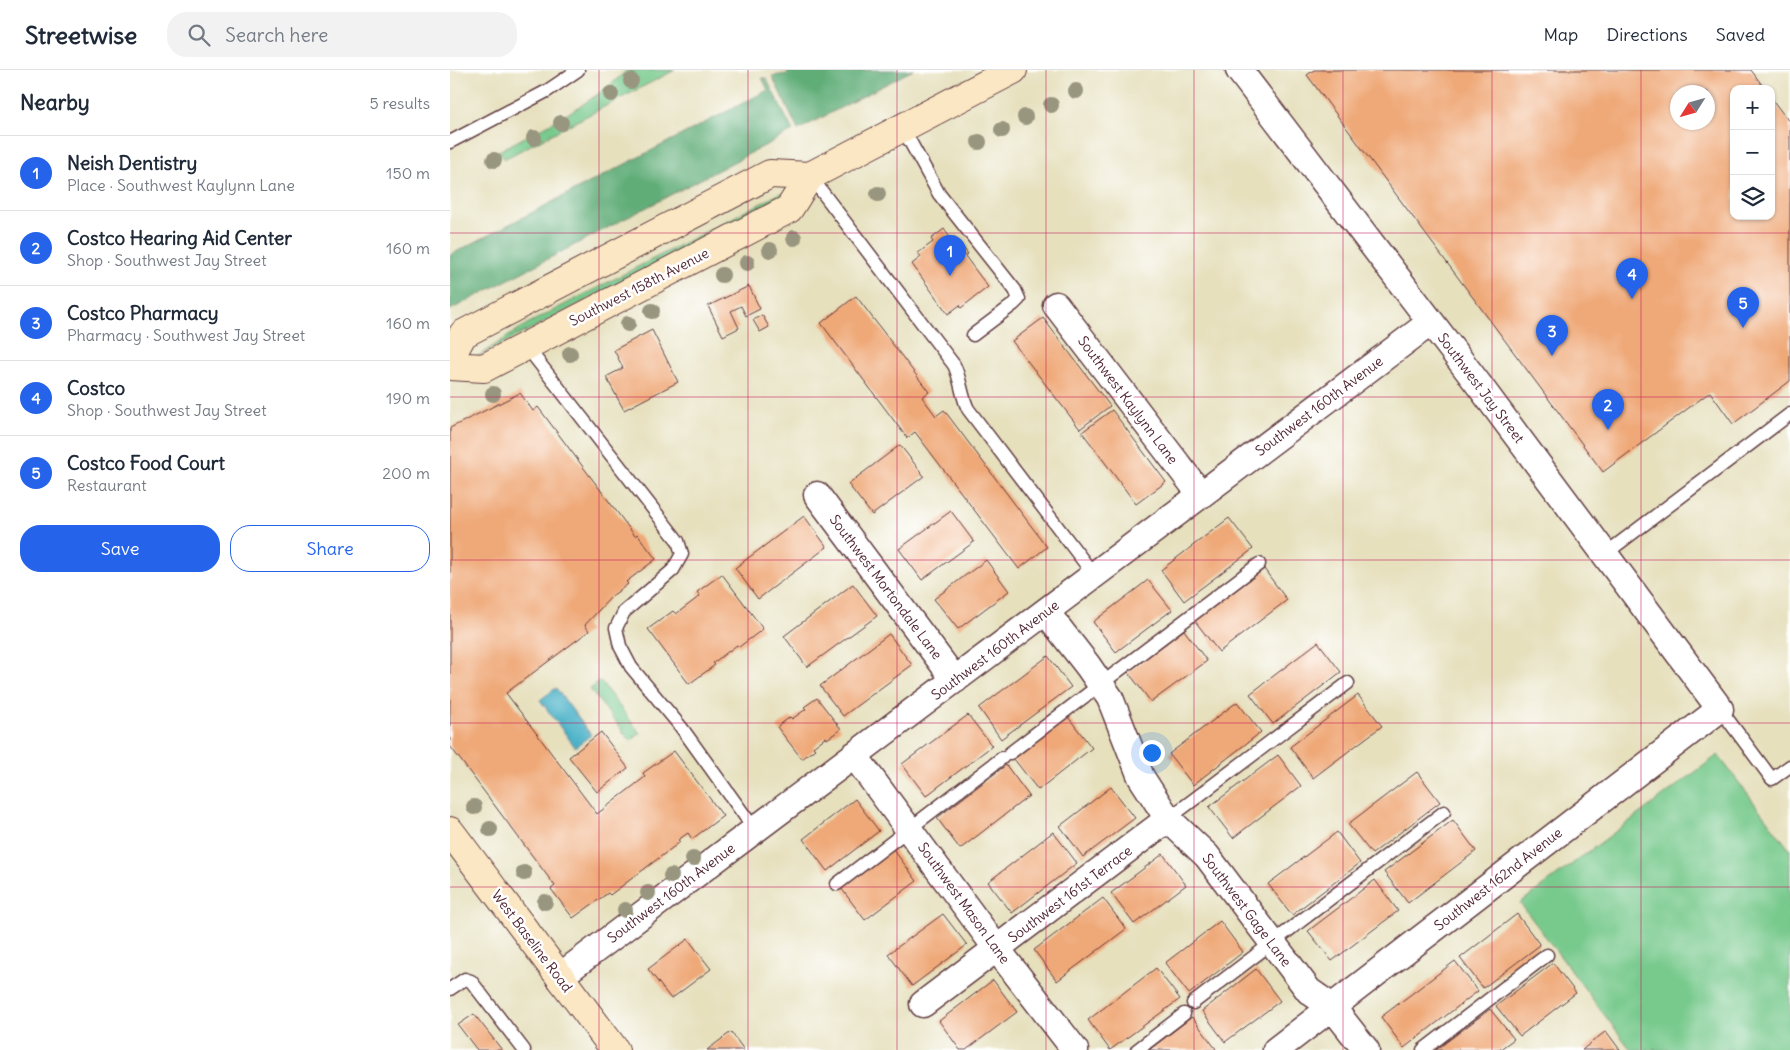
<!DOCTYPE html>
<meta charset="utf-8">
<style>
:root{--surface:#fff;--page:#f2f2f3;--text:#1f2937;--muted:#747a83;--line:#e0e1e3;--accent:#2563eb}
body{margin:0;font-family:Delius,sans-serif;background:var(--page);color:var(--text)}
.controls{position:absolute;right:15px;top:15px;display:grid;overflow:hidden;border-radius:10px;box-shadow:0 1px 4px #0004}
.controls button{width:45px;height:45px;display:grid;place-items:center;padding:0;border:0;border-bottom:1px solid var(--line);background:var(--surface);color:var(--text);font:25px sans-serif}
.compass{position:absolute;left:1220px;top:15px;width:45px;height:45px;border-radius:50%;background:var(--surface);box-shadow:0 1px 4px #0004;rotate:233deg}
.you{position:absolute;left:701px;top:682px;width:18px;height:18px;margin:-12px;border:4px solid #fff;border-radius:50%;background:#1a73e8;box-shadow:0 0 0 8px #1a73e833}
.badge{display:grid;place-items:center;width:32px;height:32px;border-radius:50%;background:var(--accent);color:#fff;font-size:16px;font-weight:700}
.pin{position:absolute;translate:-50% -41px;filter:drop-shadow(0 1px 2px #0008)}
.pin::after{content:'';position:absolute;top:26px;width:18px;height:15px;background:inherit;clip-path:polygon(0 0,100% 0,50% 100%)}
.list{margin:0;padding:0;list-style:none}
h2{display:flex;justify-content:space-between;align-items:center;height:65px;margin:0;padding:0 20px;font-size:21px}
h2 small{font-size:16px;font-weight:400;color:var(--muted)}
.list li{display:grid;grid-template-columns:32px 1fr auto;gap:15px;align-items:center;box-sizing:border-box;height:75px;padding:0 20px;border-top:1px solid var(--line)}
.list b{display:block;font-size:19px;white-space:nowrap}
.list p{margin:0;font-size:16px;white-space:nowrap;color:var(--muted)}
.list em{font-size:16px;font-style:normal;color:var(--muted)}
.actions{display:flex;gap:10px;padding:15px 20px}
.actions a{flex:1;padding:11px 0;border:1px solid var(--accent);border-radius:20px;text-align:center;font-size:18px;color:var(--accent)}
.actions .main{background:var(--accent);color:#fff}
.icon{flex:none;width:28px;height:28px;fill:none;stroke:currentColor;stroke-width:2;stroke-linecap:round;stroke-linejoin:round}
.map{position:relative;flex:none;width:1340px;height:980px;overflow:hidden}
header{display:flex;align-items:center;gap:30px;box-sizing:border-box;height:70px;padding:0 25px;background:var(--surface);border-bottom:1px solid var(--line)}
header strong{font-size:24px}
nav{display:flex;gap:28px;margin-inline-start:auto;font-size:18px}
.search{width:350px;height:45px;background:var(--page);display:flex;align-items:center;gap:12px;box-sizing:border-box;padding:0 18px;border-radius:20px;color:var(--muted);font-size:19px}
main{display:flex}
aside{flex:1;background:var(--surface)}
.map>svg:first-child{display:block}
</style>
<header>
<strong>Streetwise</strong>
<div class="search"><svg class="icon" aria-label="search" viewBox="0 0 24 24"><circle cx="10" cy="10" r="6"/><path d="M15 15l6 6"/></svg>Search here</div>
<nav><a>Map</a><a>Directions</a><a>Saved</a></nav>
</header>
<main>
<aside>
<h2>Nearby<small>5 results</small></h2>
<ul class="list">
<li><span class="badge">1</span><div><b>Neish Dentistry</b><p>Place · Southwest Kaylynn Lane</p></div><em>150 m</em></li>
<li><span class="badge">2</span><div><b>Costco Hearing Aid Center</b><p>Shop · Southwest Jay Street</p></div><em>160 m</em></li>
<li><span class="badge">3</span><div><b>Costco Pharmacy</b><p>Pharmacy · Southwest Jay Street</p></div><em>160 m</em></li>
<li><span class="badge">4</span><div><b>Costco</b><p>Shop · Southwest Jay Street</p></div><em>190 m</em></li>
<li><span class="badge">5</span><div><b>Costco Food Court</b><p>Restaurant</p></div><em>200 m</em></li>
</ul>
<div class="actions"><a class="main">Save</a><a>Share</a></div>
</aside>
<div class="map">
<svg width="1340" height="980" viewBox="0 0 1340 980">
<rect width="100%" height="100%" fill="#fff"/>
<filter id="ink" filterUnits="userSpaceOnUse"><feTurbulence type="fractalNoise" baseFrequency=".02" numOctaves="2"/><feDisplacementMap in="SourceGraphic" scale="10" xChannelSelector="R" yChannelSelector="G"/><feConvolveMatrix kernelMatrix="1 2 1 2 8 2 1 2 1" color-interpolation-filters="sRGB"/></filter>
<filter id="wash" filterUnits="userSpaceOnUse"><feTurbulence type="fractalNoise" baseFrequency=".0096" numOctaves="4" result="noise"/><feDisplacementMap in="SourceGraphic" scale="20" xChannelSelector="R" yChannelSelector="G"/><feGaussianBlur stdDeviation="1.12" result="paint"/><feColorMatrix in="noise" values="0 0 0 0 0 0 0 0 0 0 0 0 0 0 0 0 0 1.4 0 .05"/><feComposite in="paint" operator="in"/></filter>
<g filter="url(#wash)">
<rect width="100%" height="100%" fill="#e6e0bd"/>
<path fill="#77c98c" stroke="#60745c" d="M177 0H225L54 89 49 81C93 57 141 35 177 0Z
M331 123 334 127 27 287 77 254Z
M150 611 190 663 180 671 140 619Z
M1268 685 1340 780V980H1181L1070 833Z"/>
<path fill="#61ad78" stroke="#566652" d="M339 0H463L348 60 322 6 337 4Z
M312 8H316L343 61 0 240V185L318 20Z"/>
<path fill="#47b0c6" stroke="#486878" d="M106 618 141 665 125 677 90 630Z"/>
<g id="blocks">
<path fill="#efa877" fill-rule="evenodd" d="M864 0H1301L1315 19H1284V146H1321V28L1340 53V311L1283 354 1260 322 1153 402 857 5ZM1228 22H1258V52H1228Z
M494 159 501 169 505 167 518 184 515 186 538 217 511 238 510 235 498 244 462 194 471 187 468 183 483 172 481 169Z
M299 216 310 239 296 246 291 236 281 241 289 258 273 266 258 236Z
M406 226 479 322 472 327 486 346 494 340 597 477 569 499 465 362 457 368 371 253Z
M312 245 319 257 310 262 303 250Z
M593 248 660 336 630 359 562 271Z
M202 260 228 312 174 340 156 307 173 298 164 280Z
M70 323 83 341 88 337 185 466 187 464 206 489 176 512 178 514 162 526 135 555 139 561 56 623 147 744 195 707 193 703 224 681 273 746 242 769 238 763 228 770 230 772 160 825 158 823 123 848 101 819 105 816 0 676V358Z
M662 340 716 412 686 434 632 362Z
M450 375 474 406 422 445 398 414Z
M501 441 524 472 472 510 449 479Z
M354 446 377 477 308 529 285 498Z
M779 448 803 479 734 531 711 500Z
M536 490 559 521 508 559 484 529Z
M814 499 837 530 769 582 745 551Z
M272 504 313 559 289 577 287 575 263 593 265 595 239 614 198 559 223 541 226 544 250 526 247 522Z
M698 510 722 540 666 582 643 552Z
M403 514 427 546 357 597 334 566Z
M734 560 757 591 701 632 678 602Z
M439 564 462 595 393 646 370 616Z
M868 572 891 602 823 654 800 624Z
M598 586 621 617 551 669 529 638Z
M908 625 932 656 863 708 840 677Z
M367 628 391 659 377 669 376 667 363 677 365 679 352 689 327 657 340 647 342 649 356 639 354 637Z
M787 632 811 662 743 715 719 684Z
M518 645 542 676 476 726 452 694Z
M618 647 642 678 588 720 564 689Z
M151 662 178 698 147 722 119 687Z
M828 685 851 716 783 768 759 737Z
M556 695 579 726 510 779 487 748Z
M967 702 990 732 922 784 898 754Z
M661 717 685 748 633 787 610 756Z
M405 729 429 761 377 801 353 769Z
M1003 750 1026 781 958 833 934 802Z
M603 762 627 793 562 843 538 812Z
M887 762 910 793 842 845 818 814Z
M443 779 467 811 415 850 391 818Z
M713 784 736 815 684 854 661 823Z
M925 810 948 841 882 891 858 861Z
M653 828 676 859 607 911 584 880Z
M493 844 517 875 462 916 438 884Z
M1067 844 1090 875 1033 918 1010 888Z
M770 851 793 882 739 924 715 893Z
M238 869 261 899 221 929 198 899Z
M1005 891 1028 921 954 978 931 947Z
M1103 893 1126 923 1070 966 1046 936Z
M706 898 730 929 660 980 638 950Z
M806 899 830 931 775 972 752 941Z
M543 910 567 942 516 980H510L489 951Z
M1040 939 1064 969 1049 980H986Z
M24 944 52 980H27L8 955Z
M742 947 766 979 764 980H699Z
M1156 961 1170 980H1132L1137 976Z
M281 962 294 980H257Z"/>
</g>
</g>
<g filter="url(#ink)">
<use href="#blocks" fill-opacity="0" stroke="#613c41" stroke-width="1"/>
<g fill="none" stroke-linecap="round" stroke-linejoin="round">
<g stroke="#613c41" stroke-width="15">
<path id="lane" d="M452 57 489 124 565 220 569 229 564 234 523 265
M0 72 97 21 128 0
M360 106 504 295C511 309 511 325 518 339L644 505
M76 276 228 471 232 484 223 500 174 542 166 558 170 576 181 597 231 657 305 760
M1155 484 1340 344
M1270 639 1322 709 1340 696
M560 683 809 494
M718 749 898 613
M387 814 552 688
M0 919 15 909 21 911 74 980
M743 933 994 742
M687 980 734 944
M973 980 1097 885"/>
</g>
<g stroke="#613c41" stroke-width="29">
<path id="street" d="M789 0 1029 315 1270 639 826 980
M606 235 751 425
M367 425 505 610
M596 542 638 596 660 628 691 707 718 749 757 786 859 921 882 937 916 980
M404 685 547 879 625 980
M109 907 981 252
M473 934 718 749"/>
</g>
<g stroke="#613c41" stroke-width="30">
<path id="secondary" d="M0 288 13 264 320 104 360 106 563 0
M0 296 34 298 339 139 360 106
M0 761 165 980"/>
</g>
<use href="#lane" stroke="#fff" stroke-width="12"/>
<use href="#street" stroke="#fff" stroke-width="26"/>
<use href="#secondary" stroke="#fbe7c3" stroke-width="28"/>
</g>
<g fill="#99967f">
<circle cx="181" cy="11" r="8"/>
<circle cx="626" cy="21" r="8"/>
<circle cx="161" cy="24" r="8"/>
<circle cx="601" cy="35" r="8"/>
<circle cx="575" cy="47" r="8"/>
<circle cx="111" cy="53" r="8"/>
<circle cx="552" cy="60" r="8"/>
<circle cx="84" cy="68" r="8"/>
<circle cx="529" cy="72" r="8"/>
<circle cx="44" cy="90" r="8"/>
<circle cx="428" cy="124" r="8"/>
<circle cx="344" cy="168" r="8"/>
<circle cx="320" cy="180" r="8"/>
<circle cx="297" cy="193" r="8"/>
<circle cx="272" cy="205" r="8"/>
<circle cx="202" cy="241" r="8"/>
<circle cx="178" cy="254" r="8"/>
<circle cx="120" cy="284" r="8"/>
<circle cx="43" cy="324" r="8"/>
<circle cx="24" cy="737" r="8"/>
<circle cx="40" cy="759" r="8"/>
<circle cx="243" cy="789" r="8"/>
<circle cx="74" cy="803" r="8"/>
<circle cx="221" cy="806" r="8"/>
<circle cx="198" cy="823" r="8"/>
<circle cx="95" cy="832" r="8"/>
<circle cx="175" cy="840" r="8"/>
</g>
</g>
<path fill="none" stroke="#c2185b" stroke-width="1" stroke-opacity="0.55" d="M149 0V980M298 0V980M447 0V980M596 0V980M744 0V980M893 0V980M1042 0V980M1191 0V980M0 163H1340M0 327H1340M0 490H1340M0 653H1340M0 817H1340"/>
<g text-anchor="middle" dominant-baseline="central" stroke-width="5" stroke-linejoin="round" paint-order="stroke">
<g font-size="14" fill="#4a1f2b" stroke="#fff">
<text transform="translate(189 217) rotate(-27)">Southwest 158th Avenue</text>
<text transform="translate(1031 318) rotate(53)">Southwest Jay Street</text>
<text transform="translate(678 330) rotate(53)">Southwest Kaylynn Lane</text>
<text transform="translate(869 336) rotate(-37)">Southwest 160th Avenue</text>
<text transform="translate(436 517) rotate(53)">Southwest Mortondale Lane</text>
<text transform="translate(545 580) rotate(-37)">Southwest 160th Avenue</text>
<text transform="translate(1048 809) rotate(-38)">Southwest 162nd Avenue</text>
<text transform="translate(221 823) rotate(-37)">Southwest 160th Avenue</text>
<text transform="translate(620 824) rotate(-37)">Southwest 161st Terrace</text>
<text transform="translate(514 833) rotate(54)">Southwest Mason Lane</text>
<text transform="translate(797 840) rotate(53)">Southwest Gage Lane</text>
<text transform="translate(82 871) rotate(53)">West Baseline Road</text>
</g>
</g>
</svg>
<div class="controls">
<button>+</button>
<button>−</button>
<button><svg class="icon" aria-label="layers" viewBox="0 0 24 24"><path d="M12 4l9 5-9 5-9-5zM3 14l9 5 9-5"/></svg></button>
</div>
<svg class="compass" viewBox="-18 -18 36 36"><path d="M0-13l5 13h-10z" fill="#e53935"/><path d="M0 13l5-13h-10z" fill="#747a83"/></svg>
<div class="you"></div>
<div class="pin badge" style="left:500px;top:206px">1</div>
<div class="pin badge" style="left:1158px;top:360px">2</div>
<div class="pin badge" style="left:1102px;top:286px">3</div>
<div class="pin badge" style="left:1182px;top:229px">4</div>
<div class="pin badge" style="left:1293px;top:258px">5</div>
</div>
</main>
